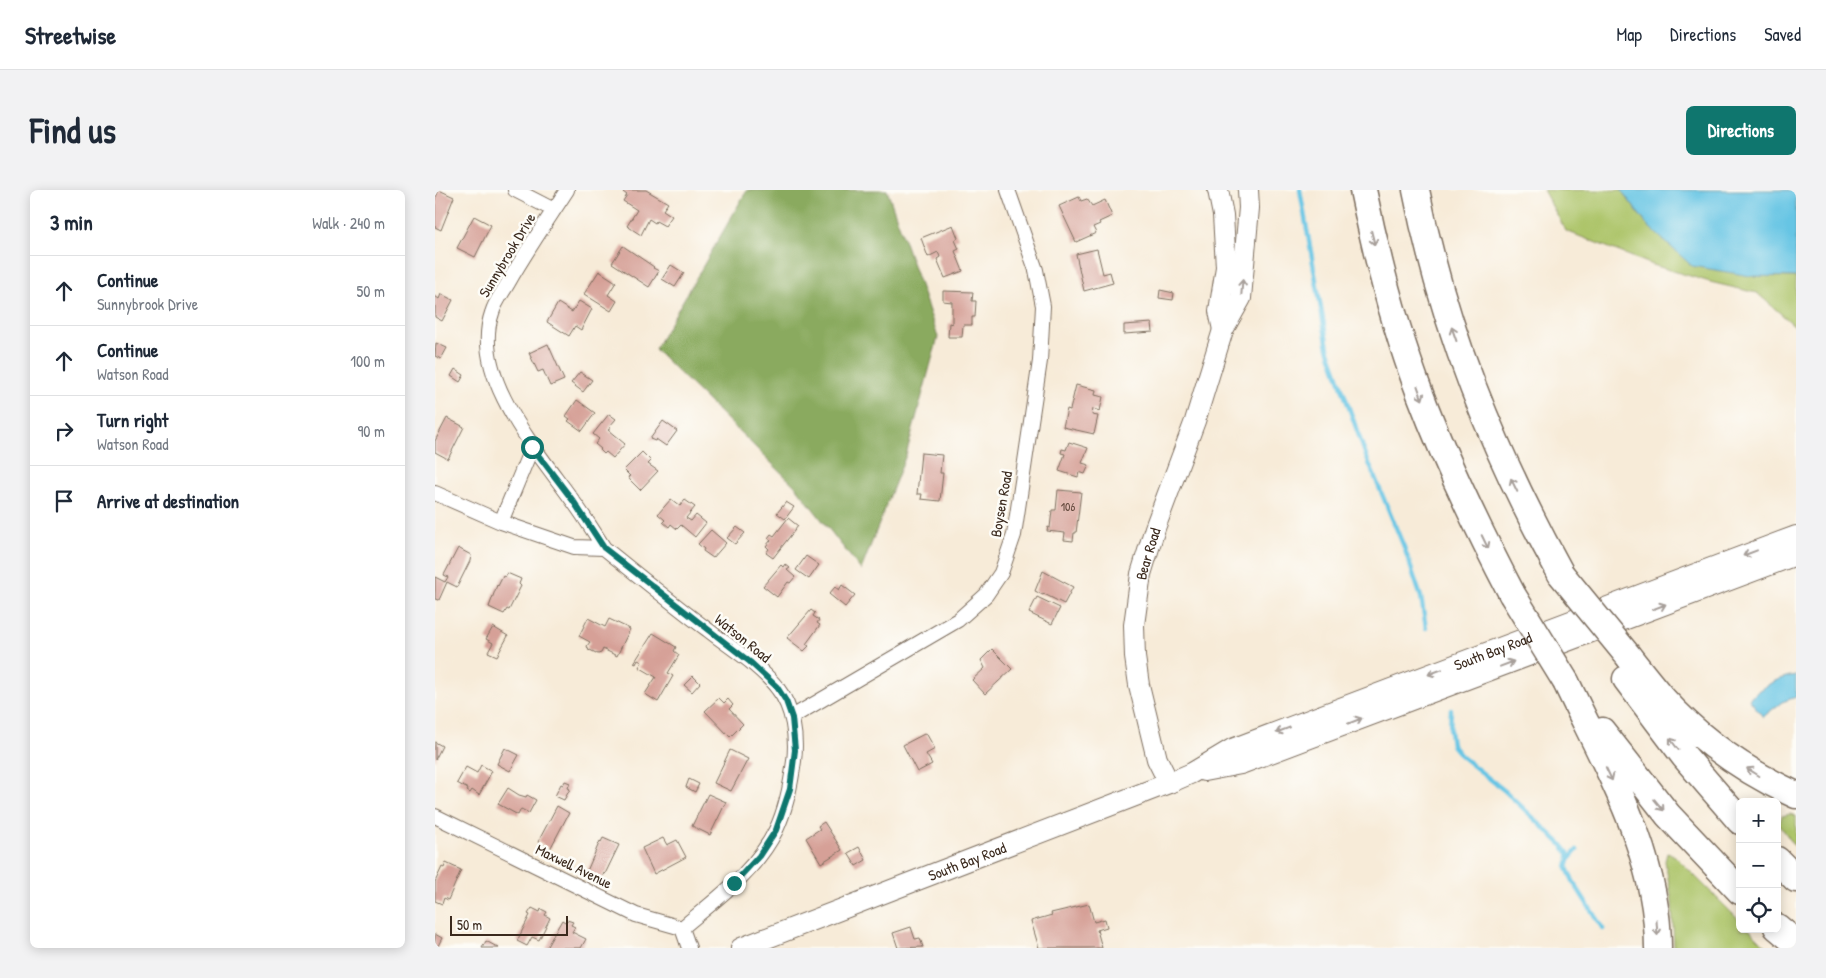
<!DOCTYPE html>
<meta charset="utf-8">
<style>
:root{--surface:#fff;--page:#f2f2f3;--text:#1f2937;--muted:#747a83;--line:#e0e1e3;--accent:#0f766e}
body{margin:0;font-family:"Patrick Hand",sans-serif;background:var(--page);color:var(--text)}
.controls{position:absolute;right:15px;bottom:15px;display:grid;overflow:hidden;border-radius:8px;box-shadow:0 2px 12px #0003}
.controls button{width:45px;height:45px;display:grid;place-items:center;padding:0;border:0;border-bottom:1px solid var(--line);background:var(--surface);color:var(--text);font:25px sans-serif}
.scale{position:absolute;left:15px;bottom:12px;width:118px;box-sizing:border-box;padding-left:5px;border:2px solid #3b2a1e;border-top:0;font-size:14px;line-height:18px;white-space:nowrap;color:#3b2a1e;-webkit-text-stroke:4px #fdfcf7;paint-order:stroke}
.stop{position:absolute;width:15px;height:15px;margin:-11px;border:4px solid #0f766e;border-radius:50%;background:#fff}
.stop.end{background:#0f766e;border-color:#fff;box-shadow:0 1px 5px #0008}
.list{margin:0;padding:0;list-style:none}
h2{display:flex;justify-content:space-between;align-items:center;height:65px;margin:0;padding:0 20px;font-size:21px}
h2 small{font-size:16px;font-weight:400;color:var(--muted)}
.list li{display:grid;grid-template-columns:32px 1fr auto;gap:15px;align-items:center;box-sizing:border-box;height:70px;padding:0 20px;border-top:1px solid var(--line)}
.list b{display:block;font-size:19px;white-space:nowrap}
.list p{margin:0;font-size:16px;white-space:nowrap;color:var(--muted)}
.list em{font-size:16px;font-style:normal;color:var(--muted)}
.icon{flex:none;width:28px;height:28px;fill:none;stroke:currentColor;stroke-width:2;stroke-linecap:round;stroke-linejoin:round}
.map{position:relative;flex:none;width:1361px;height:758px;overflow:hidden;border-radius:8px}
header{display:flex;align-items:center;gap:30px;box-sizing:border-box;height:70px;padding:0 25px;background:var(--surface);border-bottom:1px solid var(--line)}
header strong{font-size:24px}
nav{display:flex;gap:28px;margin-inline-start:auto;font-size:18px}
.intro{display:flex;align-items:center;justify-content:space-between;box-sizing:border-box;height:120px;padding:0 30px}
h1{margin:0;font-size:35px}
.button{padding:12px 22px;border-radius:8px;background:var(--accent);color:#fff;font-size:18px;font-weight:700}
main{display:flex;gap:30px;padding:0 30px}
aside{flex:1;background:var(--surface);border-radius:8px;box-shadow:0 2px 12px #0003}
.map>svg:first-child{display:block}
</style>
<header>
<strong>Streetwise</strong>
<nav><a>Map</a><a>Directions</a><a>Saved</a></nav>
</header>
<div class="intro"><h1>Find us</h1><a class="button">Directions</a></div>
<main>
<aside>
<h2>3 min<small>Walk · 240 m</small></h2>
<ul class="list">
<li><svg class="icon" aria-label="ahead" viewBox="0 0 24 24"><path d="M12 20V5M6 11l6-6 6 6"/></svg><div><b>Continue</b><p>Sunnybrook Drive</p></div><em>50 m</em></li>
<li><svg class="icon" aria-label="ahead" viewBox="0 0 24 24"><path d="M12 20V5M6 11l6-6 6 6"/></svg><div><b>Continue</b><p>Watson Road</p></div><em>100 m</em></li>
<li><svg class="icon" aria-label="right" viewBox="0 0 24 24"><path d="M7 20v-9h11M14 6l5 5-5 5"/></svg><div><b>Turn right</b><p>Watson Road</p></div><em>90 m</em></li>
<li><svg class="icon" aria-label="arrive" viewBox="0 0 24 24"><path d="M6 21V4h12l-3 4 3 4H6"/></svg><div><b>Arrive at destination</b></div></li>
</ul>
</aside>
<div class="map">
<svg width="1361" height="758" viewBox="0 0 1361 758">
<rect width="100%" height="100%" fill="#fdfcf7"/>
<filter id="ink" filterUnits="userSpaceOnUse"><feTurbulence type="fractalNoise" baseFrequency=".02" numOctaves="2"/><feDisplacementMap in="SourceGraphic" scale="10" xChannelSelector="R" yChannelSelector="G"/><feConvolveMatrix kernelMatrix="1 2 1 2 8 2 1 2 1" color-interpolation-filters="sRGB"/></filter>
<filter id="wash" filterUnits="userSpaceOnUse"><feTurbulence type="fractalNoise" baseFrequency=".0096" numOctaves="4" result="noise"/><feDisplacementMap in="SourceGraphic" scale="20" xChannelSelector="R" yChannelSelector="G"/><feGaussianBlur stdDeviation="1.12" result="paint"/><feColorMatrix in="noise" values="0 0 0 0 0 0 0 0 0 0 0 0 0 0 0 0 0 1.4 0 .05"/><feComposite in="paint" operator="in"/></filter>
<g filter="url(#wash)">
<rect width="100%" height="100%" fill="#f7ebd8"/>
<path fill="#adc56a" stroke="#747844" d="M1108 0H1186L1213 36 1315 86 1361 87V137L1322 103 1275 92 1218 75 1131 41Z
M1355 624 1361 626V658L1344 634 1347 626Z
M1232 663 1240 666 1305 731V739H1314L1333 758H1239L1237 711 1230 671Z"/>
<path fill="#8aaa5e" stroke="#626a3e" d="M312 0H452L503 147 471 265 426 380 361 297 220 159Z"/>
<path fill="#66c5e4" stroke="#507881" d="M1186 0H1361V87L1315 86 1257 76 1213 36Z
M1361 485V507L1347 512 1328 527 1314 509C1330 496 1340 488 1361 485Z"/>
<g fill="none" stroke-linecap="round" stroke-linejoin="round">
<path stroke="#66c5e4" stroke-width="4.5" d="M865 0 893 158 931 266 969 357 986 407 991 438
M1016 520 1015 541 1017 555 1026 566 1070 601 1126 654 1133 663 1134 669 1132 678 1139 693 1168 739
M1134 669 1142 660"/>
</g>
<g id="blocks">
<path fill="#d6a097" d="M4 0 19 7 6 40 0 37V6L1 7Z
M190 0H211L233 13 228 20 237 26 230 36 221 31 220 33 214 29 206 45 192 36 202 20 188 11 192 5 188 2Z
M644 7 646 11 652 9 657 16 670 10 677 26 664 32 665 34 658 37 661 43 641 52 624 16Z
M39 26 56 35 40 67 22 58Z
M518 35 523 48 520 50 524 59 520 61 528 81 510 88 502 69 505 67 503 62 493 67 486 48Z
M188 56 219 77 218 78 224 81 214 97 177 73Z
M662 59 668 84 675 82 678 93 649 101 641 64Z
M236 75 249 83 240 97 227 89Z
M164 81 181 92 173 105 182 111 176 121 149 104Z
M725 100 739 103 738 110 724 108Z
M508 101 538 102 537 111H541L540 127H537V135H528L527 147H513L514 133 517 134V112L508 111Z
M6 104 18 110 7 131 0 127V106L4 109Z
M144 111 157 119 146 140 140 136 134 146 112 132 123 113 137 122Z
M717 133 718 142 689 144V135Z
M1 153 12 158 6 169 0 166Z
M113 154 129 190 115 196 108 180 103 182 94 163Z
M20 179 29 185 25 192 16 186Z
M145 182 157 190 148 202 136 193Z
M641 195 661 200 660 205 668 207 665 221 658 219 657 225 663 226 659 244 628 237 632 219 635 220Z
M142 210 160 223 147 241 133 231 135 229 131 226Z
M174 224 181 229 174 237 176 238 173 240 190 254 178 268 171 262 169 264 165 260 166 259 160 254 164 249 158 244Z
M12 228 29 237 13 269 0 262V251Z
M228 231 242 241 231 256 221 249 220 251 215 249Z
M634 252 653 258 647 273 654 275 650 284 644 282 643 287 624 281 630 264 626 263 627 259 631 260Z
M207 262 216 271 213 274 223 281 205 300 195 290 193 287 195 286 189 280Z
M486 263 507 265 505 283H508L505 311 486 309 487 304H482Z
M623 300 646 302 641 343H639L638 351 629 350 630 343 612 341 613 337 615 338 617 320H621Z
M236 309 245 316 250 310 260 317 251 328 256 331 261 325 271 333 260 347 246 335 242 339 236 334 234 337 228 332 230 330 223 324Z
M351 312 359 317 350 329 342 323Z
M353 328 363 336 338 368 331 363 334 359 331 356 336 350 333 348 336 344 339 346Z
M302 337 310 343 300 354 292 348Z
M276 340 291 353 278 368 268 361 269 359 263 354Z
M23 358 36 365 35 371 22 397 12 392 4 410 0 409V387L10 392 13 387 9 385Z
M371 366 384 375 374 389 361 380Z
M350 374 355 378 352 380 360 387 355 393 353 392 342 407 328 396 346 375 348 377Z
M608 381 638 397 629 414 609 404 608 405 600 401Z
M72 383 86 389 84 394 86 396 74 420 72 419 69 424 54 417 62 395 63 396 68 386 70 387Z
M407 395 420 405 410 417 394 404 400 397 404 400Z
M602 407 625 418 617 434 594 423Z
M376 420 380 423 378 426 384 430 382 433 385 435 371 454 374 456 369 461 352 448Z
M153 428 170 437 174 429 195 439 182 466 168 459 166 463 163 464 155 460 154 461 152 456 155 452 144 446Z
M58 437 73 446 62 466 53 462 58 453 51 449Z
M218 443 241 457 239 461 244 465 233 483 238 486 223 512 210 504 221 487 204 477 207 472 203 470 201 474 199 473Z
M557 459 577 479 550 504 537 490 550 478 546 470Z
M258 486 265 493 257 502 249 495Z
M284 508 289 513 293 509 298 515 294 519 308 534 295 547 270 521Z
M491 543 500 559 491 564 497 574 482 582 468 555Z
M0 552 7 556 0 570Z
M70 558 84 565 75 581 62 574Z
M295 560 313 569 296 601 279 593Z
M46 575 57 581 44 605 37 600 35 603 32 601 33 599 22 593 31 577 42 583Z
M254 589 264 594 260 602 251 597Z
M130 591 135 593 133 598 135 599 129 610 120 606 126 594 128 595Z
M73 598 84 605 91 607 92 605 101 610 94 623 86 619 83 625 63 614Z
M273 604 291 612 275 645 257 636Z
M122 616 134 623 115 659 103 652Z
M389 632 407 660 386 673 371 648 385 639 383 636Z
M168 648 184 655 170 684 169 683 167 688 152 681 165 651 166 652Z
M228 648 232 655 242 650 251 667 219 684 207 658Z
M424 657 431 670 421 676 413 663Z
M11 673 26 680 13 710 9 708 7 714 0 711V692L7 677 9 678Z
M654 714 659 732 670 729 672 737 662 740 667 758H604L596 731 617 725 616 723Z
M97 718 105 722 106 719 112 722 110 725 115 728 104 750 97 747 92 756 82 751 95 725 93 724Z
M127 730 130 732 132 730 138 732 136 735 140 737 137 742 151 749 146 758H111Z
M476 737 480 749 485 748 488 757 463 758 458 743Z
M0 744 7 748 2 758H0Z
M51 751 64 758H47Z"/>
</g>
</g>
<g filter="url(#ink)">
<use href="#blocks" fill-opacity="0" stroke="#7d6e5f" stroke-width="1"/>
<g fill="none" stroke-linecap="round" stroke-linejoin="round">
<g stroke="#7d6e5f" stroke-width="16">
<path id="street" d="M80 0 119 20
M132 0C112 31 91 61 73 93 68 102 60 112 57 123 35 186 104 263 138 311 149 326 159 342 169 358
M0 303 66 332 139 357 169 358C204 386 238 414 273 440 296 458 326 476 343 499 358 518 362 547 359 571 356 594 351 619 341 640 321 681 280 710 247 738
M66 332 97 257
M357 527 523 430 551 405 566 383 579 345 605 171 608 116 601 80 573 0
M0 626 201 725 247 738 254 758"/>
</g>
<g stroke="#7d6e5f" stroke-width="22">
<g id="secondary">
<path d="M783 0 788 25 791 77 784 121 788 140"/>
<path d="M769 581 806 574 1361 365"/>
<path id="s1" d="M734 593 722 569 704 495 700 467 699 435 706 384 720 338 760 231 788 140 806 108 814 18 813 0"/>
<path id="s2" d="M306 758 734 593 757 583 797 559 1361 346"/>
</g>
</g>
<g stroke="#7d6e5f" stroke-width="29">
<path id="highway" d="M928 0C942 69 960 138 985 204 1011 273 1043 339 1077 404
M981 0C1008 138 1059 262 1126 384
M1194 467C1205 481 1216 495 1228 509 1265 550 1311 582 1361 605
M1191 489 1249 566 1305 631
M1131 492C1171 577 1223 662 1223 758
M1167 541 1233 625 1305 701
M1342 670 1361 689
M1342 737 1361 753"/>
</g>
<use href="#street" stroke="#fff" stroke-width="14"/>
<use href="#secondary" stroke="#fff" stroke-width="20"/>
<use href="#highway" stroke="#fff" stroke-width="26"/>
<g stroke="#7d6e5f" stroke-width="29" stroke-linecap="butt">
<path id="highway-bridge" d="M1126 384 1194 467
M1077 404 1131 492"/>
</g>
<use href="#highway-bridge" stroke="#fff" stroke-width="26"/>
</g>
<defs><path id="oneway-shaft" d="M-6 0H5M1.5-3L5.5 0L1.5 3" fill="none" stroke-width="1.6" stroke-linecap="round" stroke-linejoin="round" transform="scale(1.25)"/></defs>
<g stroke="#a79f9a">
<use href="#oneway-shaft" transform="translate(938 48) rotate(76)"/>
<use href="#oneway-shaft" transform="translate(807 97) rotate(-85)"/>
<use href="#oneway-shaft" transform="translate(1019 144) rotate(-109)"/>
<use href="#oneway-shaft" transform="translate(985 203) rotate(70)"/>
<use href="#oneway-shaft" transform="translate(1079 295) rotate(-116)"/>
<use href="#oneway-shaft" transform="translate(1050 352) rotate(64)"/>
<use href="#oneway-shaft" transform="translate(1315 363) rotate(159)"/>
<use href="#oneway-shaft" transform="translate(1224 417) rotate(-21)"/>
<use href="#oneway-shaft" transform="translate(1072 474) rotate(-21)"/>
<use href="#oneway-shaft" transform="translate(1000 482) rotate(159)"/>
<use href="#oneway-shaft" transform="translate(920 531) rotate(-21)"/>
<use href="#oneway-shaft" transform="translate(848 540) rotate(159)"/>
<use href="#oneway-shaft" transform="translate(1239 554) rotate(-127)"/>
<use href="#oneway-shaft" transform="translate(1318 582) rotate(-148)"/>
<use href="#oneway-shaft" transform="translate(1174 584) rotate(65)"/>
<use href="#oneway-shaft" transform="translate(1224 615) rotate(50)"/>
<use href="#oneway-shaft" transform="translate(1222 738) rotate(86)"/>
</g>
</g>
<g fill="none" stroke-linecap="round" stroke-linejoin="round" filter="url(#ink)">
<path stroke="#0f766e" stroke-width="6" d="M97 257 139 312 169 358 315 472 342 497 351 511 357 528 360 560 355 599 341 640 324 666 299 693"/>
</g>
<g text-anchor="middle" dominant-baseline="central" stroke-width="5" stroke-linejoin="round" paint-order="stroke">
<g font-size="12" fill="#62483c">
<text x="633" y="316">106</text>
</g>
<g font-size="15" fill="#3b2a1e" stroke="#fdfcf7">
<text transform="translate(72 65) rotate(-59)">Sunnybrook Drive</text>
<text transform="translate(566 314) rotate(-80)">Boysen Road</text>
<text stroke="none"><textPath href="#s1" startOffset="236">Bear Road</textPath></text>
<text transform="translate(308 448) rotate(39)">Watson Road</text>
<text stroke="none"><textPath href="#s2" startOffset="809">South Bay Road</textPath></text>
<text stroke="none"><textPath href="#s2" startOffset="242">South Bay Road</textPath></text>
<text transform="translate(139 676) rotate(26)">Maxwell Avenue</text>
</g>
</g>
</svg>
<div class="controls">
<button>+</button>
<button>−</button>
<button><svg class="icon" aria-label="locate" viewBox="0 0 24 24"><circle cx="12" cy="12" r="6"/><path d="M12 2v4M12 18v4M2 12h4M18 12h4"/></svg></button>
</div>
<div class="scale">50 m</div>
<div class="stop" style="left:97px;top:257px"></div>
<div class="stop end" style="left:299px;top:693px"></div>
</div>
</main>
